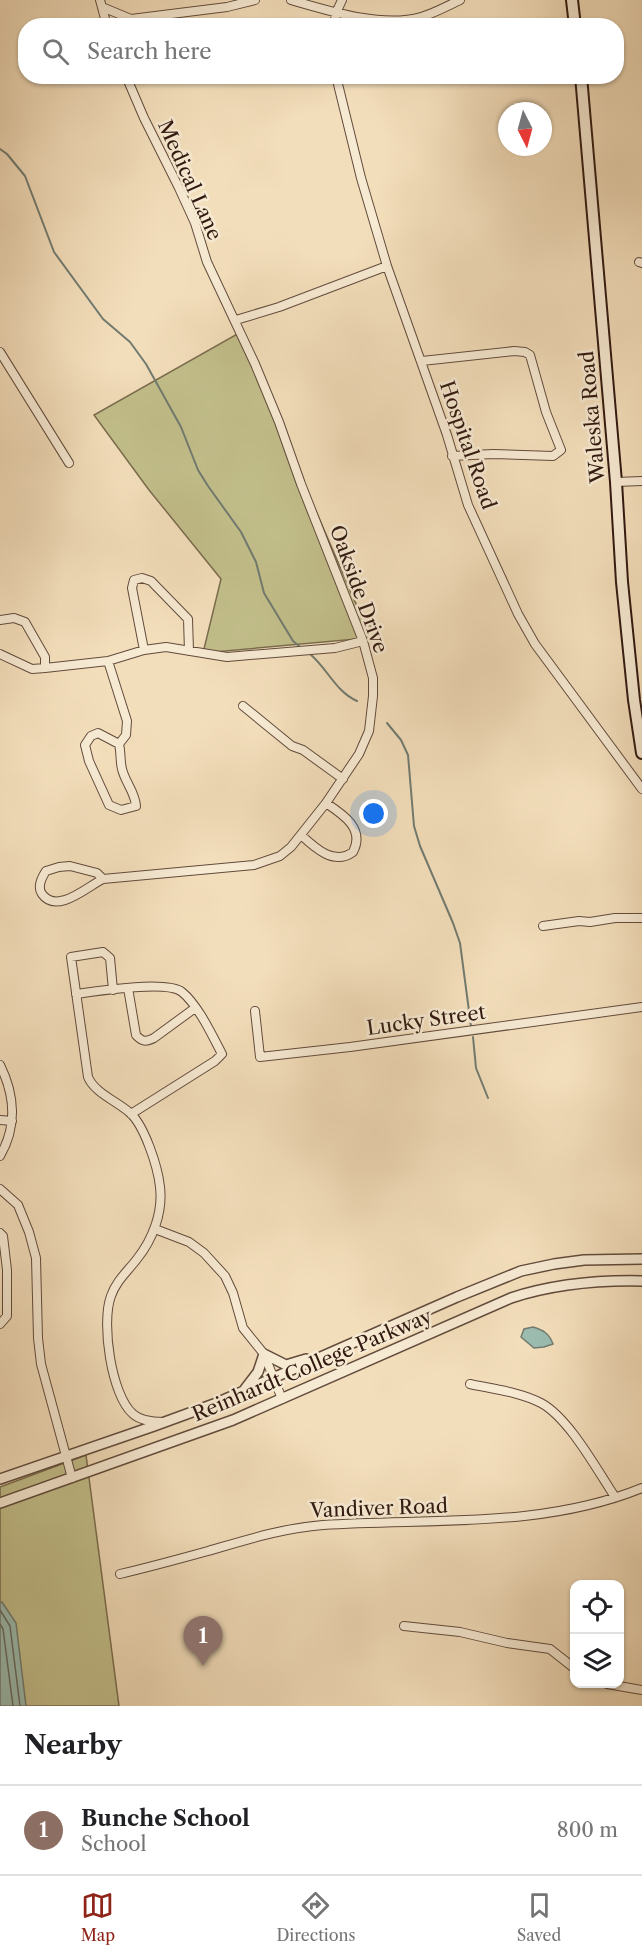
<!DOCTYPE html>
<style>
:root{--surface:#fff;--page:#f2f2f2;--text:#202124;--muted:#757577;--line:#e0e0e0;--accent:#8f2418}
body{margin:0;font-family:"Libre Caslon Text",serif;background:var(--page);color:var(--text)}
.controls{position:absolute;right:18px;bottom:18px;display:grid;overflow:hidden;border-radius:12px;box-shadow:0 2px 4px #0004}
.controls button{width:54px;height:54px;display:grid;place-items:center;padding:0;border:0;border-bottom:2px solid var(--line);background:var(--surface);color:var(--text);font:30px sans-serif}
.compass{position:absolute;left:498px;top:102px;width:54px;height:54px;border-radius:50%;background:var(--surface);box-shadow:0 2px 4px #0004;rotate:174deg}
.you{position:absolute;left:374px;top:814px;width:21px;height:21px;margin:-15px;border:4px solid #fff;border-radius:50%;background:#1a73e8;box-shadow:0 0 0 9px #1a73e833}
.badge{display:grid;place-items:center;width:39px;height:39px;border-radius:50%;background:var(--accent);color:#fff;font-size:20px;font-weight:700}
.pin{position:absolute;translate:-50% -50px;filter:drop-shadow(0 2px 3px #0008)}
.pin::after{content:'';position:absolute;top:32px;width:21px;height:18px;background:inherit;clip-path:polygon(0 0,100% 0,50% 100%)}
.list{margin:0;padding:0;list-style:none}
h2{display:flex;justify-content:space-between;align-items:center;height:78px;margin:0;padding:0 24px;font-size:26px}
h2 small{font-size:20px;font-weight:400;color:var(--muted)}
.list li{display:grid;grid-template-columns:39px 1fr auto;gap:18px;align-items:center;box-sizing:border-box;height:90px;padding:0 24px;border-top:2px solid var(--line)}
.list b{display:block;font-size:22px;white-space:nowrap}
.list p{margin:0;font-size:20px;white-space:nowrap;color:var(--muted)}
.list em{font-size:20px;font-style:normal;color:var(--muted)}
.icon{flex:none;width:33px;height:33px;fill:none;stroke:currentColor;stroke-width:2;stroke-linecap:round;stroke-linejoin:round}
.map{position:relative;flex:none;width:642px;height:1706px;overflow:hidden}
.search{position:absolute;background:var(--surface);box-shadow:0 2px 4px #0004;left:18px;right:18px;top:18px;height:66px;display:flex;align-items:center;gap:15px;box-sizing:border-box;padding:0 21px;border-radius:24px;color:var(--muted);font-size:22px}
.sheet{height:168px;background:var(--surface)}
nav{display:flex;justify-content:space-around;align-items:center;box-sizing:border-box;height:84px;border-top:2px solid var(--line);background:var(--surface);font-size:16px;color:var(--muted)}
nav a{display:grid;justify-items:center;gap:3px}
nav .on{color:var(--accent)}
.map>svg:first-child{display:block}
</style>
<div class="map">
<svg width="642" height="1706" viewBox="0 0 642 1706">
<rect width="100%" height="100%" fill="#f3debb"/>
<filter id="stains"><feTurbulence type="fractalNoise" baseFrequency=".00333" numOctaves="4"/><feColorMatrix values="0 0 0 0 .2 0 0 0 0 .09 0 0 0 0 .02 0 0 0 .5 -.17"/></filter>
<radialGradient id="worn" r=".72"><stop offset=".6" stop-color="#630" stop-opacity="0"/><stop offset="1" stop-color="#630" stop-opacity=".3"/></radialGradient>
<path fill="#c2bf8b" stroke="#7a6c4e" stroke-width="1.5" d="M239 333 360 613 379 637 203 653 221 579 149 490 94 415Z
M86 1455 119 1706H0V1487Z"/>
<path fill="#9bbcaf" stroke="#717b70" stroke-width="1.5" d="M533 1327C543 1330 549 1333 553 1344L544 1347 534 1348 521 1337 524 1329Z
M2 1602 16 1623 26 1706H0V1603Z"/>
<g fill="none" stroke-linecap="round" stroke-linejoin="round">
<path stroke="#666b60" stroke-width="1.5" d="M0 1610 10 1626 20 1706
M0 1624 3 1629 13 1706"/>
<path stroke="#717b70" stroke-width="2" d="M0 149 7 154 25 176 54 252 103 319 130 342 146 364 181 427 198 470 208 486 241 532 256 562 264 593 293 641 299 646
M310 654C327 668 336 692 357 701
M387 723 401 740 408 755 414 826 420 846 453 923 460 943 471 1026
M473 1037 476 1068 488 1098"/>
<g stroke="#624b3c" stroke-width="10">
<path id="minor" d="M100 0 107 26
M291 0C329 11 382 28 421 17 435 13 447 6 460 0
M102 7 131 19
M114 26 131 19 227 7 255 0
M334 26 336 13 342 0
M336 76 361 178 387 266 447 435 468 505 518 614 535 644 642 789
M639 262 642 263
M236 320 279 307 387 266
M0 352 69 463
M422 361 514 351 525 352 530 355 546 412 561 450 553 456 493 454 452 456
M616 482 642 481
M0 620 14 618 25 622 45 657V668L32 669 0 654
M144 650 132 588 134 580 142 578 151 581 188 619 189 651
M108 661 127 721 126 735 119 744
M45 668 108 661 144 650 166 647 227 657 335 648 363 641
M243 706 292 746 303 750 343 779
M98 733 119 744C121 752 120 761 122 769 125 782 135 792 136 806L121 810 109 805 89 761 85 745 91 736Z
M301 835C315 848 334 866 353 852 365 829 344 815 326 803
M70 866 97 873 103 879C88 886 57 915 42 894 37 887 42 877 46 871L59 867Z
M103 879 254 865 280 856 291 847 326 803 359 754 369 731 373 696V678L363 641 301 484 279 422 255 364 207 262 195 223 179 188 144 118 126 76
M543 926 579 921 590 922 615 918H642
M128 988 136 1035C142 1042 146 1042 154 1038L195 1008
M113 990 110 958 103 952 71 957 88 1077C94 1092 116 1101 129 1112 144 1124 158 1167 160 1187 163 1212 153 1239 137 1259 127 1272 116 1281 111 1296 101 1322 111 1395 133 1414 141 1421 153 1422 163 1422
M76 994C97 991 167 980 182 992 198 1005 212 1035 222 1054L215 1061 131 1114
M255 1011 260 1057 350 1047 642 1007
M0 1065C15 1095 17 1127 0 1156
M0 1120 12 1121
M0 1189 18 1205 29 1232 36 1258 38 1338 41 1364 72 1478
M155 1229 189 1242 204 1253 225 1276 233 1293 243 1328 264 1354 282 1399
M0 1233 3 1236 7 1270V1316L0 1324
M470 1384C493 1389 520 1392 541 1403 569 1418 597 1470 615 1497
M120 1574C150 1567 179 1559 208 1551 246 1540 283 1528 323 1525 429 1518 542 1529 642 1488
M404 1626 460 1632 507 1643 550 1649 574 1668
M607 1684 642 1690"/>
</g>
<g stroke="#624b3c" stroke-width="12">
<path id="tertiary" d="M245 1389 258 1372 264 1354 286 1365 306 1359
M0 1479 154 1426 214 1404 457 1297 521 1271 554 1264 584 1260 642 1259
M0 1503 233 1420 511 1298C554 1284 596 1280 642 1281"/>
</g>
<g stroke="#321a11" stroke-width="14">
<path id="secondary" d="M572 0 575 26
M581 76 616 482 622 582 634 700 642 753"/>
</g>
<use href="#minor" stroke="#f7ead3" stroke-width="8"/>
<use href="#tertiary" stroke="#f7ead3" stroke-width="9"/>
<use href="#secondary" stroke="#f7ead3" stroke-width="10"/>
</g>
<g text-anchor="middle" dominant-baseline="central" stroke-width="5" stroke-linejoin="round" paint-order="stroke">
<g font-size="20" fill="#321a11" stroke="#f7ead3">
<text transform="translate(190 180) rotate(66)">Medical Lane</text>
<text transform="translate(592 417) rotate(-95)">Waleska Road</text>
<text transform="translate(468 445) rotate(71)">Hospital Road</text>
<text transform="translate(359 589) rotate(70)">Oakside Drive</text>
<text transform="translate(426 1020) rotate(-8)">Lucky Street</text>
<text transform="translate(312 1365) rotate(-23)">Reinhardt College Parkway</text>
<text transform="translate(379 1508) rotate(-2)">Vandiver Road</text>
</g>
</g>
<rect width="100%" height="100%" filter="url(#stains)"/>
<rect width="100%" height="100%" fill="url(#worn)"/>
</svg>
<div class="controls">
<button><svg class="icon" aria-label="locate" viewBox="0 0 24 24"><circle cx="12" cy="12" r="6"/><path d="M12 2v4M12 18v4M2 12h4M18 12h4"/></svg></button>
<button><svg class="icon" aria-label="layers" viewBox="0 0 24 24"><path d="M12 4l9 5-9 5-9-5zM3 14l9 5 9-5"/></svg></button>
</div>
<svg class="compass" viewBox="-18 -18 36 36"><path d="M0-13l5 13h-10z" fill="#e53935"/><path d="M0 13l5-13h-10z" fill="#757577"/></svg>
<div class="you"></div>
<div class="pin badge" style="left:203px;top:1666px;background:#8d6e63">1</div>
<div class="search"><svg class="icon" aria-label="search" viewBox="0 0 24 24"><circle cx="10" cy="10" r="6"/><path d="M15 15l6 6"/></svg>Search here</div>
</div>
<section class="sheet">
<h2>Nearby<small></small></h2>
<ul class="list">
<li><span class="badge" style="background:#8d6e63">1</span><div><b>Bunche School</b><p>School</p></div><em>800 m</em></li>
</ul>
</section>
<nav>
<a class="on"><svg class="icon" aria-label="map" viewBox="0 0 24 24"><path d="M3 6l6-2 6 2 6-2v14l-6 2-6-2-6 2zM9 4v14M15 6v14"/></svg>Map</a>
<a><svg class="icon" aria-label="directions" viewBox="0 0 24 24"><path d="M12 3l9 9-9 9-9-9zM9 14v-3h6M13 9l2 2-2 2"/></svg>Directions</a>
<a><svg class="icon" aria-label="saved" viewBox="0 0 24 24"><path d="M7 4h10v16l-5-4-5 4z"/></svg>Saved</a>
</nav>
